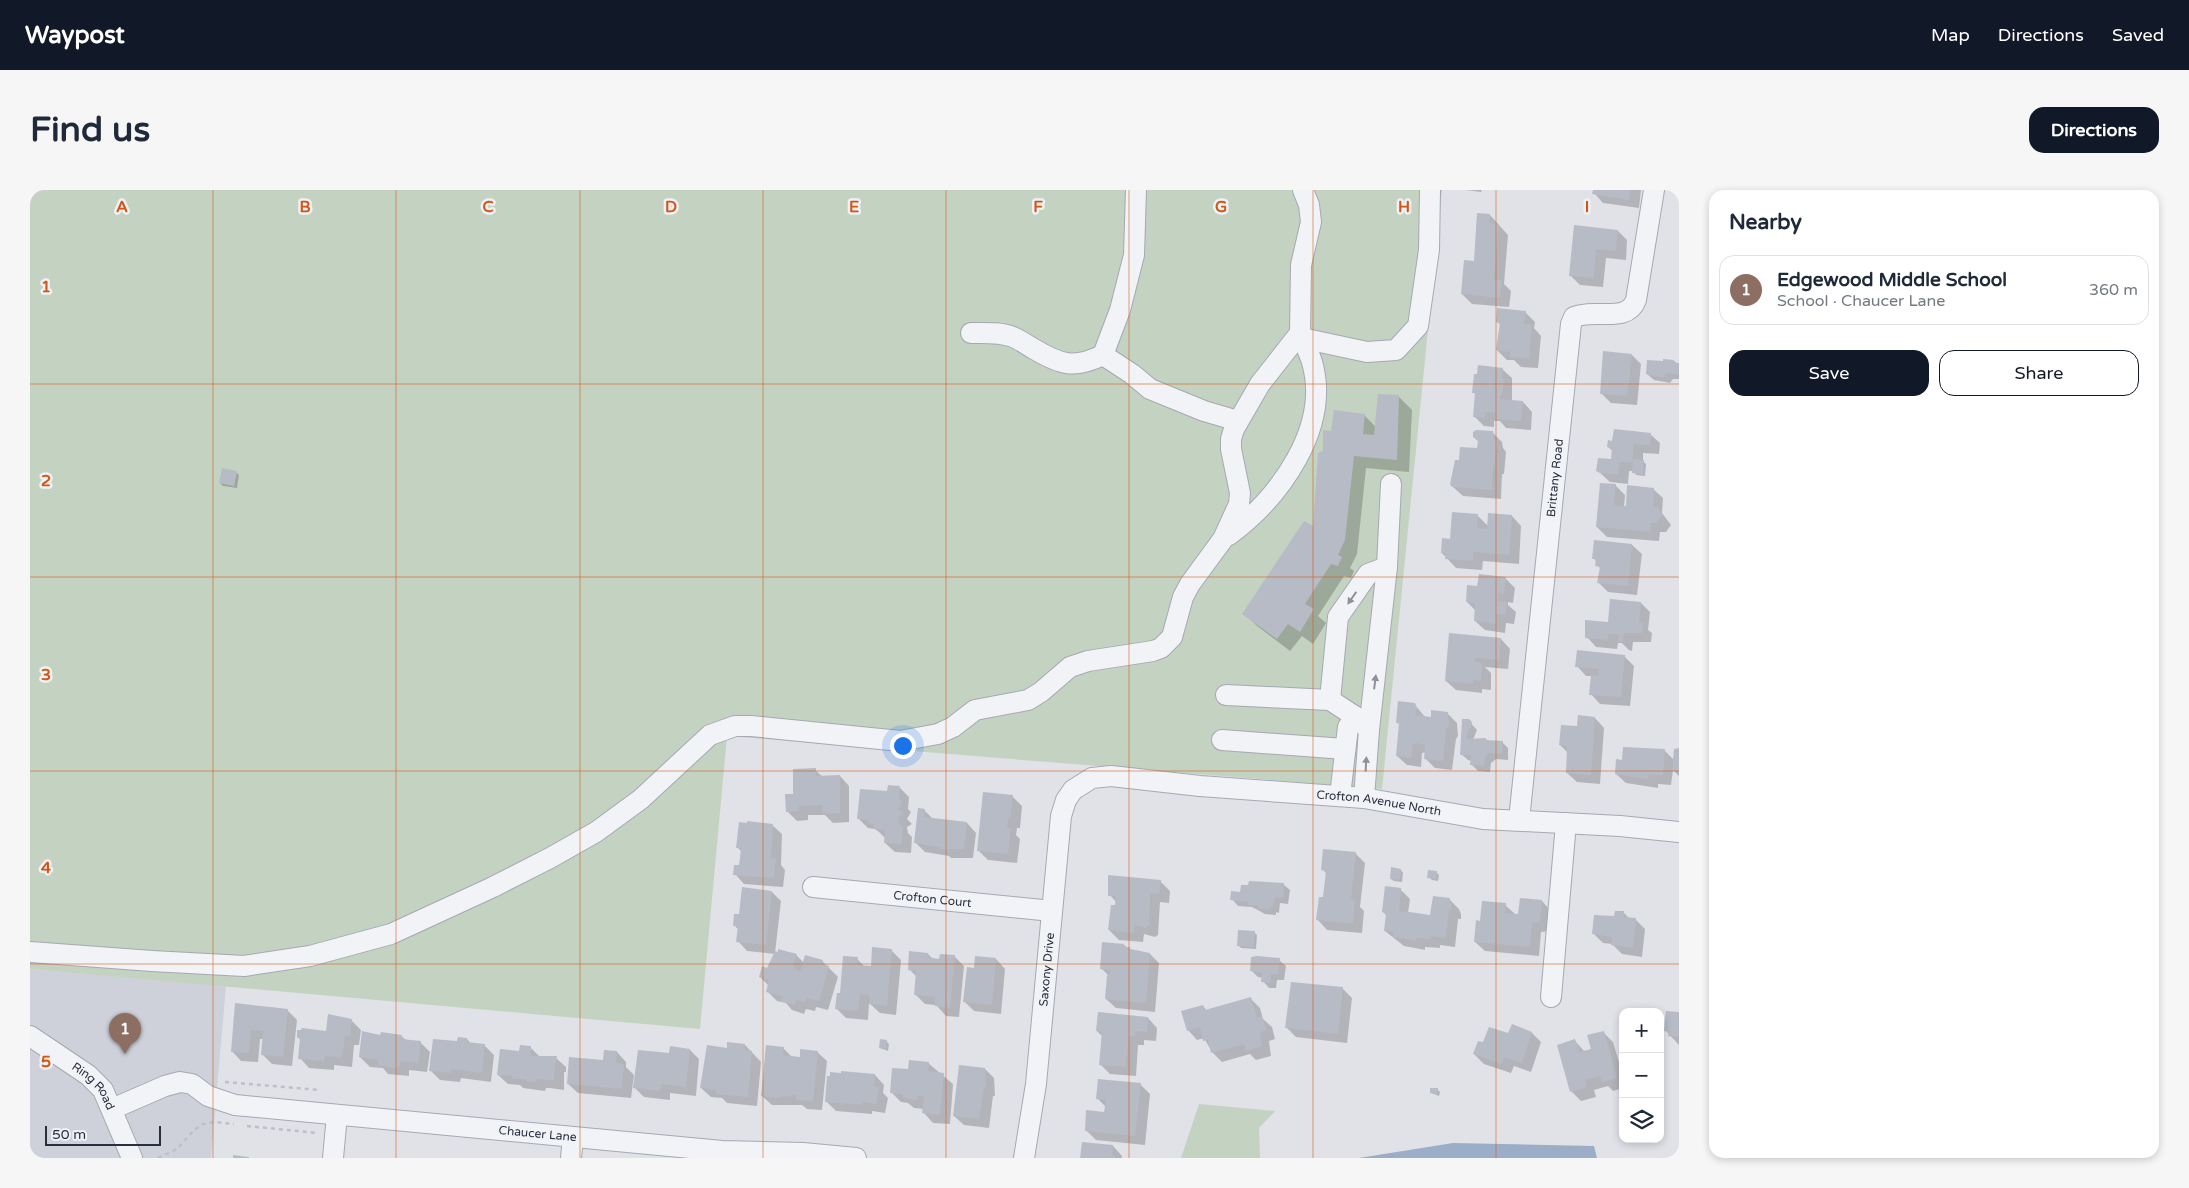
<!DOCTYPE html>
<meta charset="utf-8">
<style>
:root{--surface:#fff;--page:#f6f6f7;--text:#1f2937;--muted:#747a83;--line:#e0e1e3;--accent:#111827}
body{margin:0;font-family:"Varela Round",sans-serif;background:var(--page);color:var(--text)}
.controls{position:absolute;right:15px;bottom:15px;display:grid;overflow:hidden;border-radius:10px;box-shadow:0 2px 8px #0003}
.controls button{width:45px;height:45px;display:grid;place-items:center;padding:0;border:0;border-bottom:1px solid var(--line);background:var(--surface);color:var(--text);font:25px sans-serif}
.scale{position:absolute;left:15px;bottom:12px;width:116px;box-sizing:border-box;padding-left:5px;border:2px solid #292f3f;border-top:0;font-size:14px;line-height:18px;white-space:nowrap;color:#292f3f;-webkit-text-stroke:4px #eff1f6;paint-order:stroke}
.you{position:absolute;left:872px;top:555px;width:18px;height:18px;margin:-12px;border:4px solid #fff;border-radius:50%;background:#1a73e8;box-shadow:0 0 0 8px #1a73e833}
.badge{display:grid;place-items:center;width:32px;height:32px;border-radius:50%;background:var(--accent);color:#fff;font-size:16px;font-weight:700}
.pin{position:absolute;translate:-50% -41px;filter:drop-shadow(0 1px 2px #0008)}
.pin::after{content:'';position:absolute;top:26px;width:18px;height:15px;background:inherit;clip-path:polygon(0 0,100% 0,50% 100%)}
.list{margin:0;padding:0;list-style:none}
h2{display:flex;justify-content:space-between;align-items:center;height:65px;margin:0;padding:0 20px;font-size:21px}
h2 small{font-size:16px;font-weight:400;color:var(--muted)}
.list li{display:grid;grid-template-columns:32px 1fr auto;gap:15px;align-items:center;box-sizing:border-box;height:70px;margin:0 10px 10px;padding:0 10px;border:1px solid var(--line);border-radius:15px}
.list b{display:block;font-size:19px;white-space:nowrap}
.list p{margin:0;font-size:16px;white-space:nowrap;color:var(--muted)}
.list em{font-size:16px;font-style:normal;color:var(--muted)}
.actions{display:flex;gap:10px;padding:15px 20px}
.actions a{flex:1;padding:11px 0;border:1px solid var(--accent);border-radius:15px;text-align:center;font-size:18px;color:var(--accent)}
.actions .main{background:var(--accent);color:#fff}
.icon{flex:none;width:28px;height:28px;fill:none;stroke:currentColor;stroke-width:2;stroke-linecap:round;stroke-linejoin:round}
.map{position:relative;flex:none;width:1649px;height:968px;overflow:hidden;border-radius:15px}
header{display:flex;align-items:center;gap:30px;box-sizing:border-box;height:70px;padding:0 25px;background:var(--accent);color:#fff}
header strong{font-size:24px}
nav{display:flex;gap:28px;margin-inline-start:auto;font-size:18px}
.intro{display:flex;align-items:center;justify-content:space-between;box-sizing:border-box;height:120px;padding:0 30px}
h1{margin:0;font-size:35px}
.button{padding:12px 22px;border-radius:15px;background:var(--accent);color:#fff;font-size:18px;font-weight:700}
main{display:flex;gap:30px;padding:0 30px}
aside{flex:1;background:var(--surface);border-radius:15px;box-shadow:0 2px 8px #0003}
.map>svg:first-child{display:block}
</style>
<header>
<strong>Waypost</strong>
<nav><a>Map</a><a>Directions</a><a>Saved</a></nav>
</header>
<div class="intro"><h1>Find us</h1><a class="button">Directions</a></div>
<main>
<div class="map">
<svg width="1649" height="968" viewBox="0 0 1649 968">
<rect width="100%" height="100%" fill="#e0e2e8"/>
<path fill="#ced1da" d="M0 779 196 796 181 968H0Z"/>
<path fill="#c4d2c1" d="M0 0H1412L1352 599 697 546 670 839 0 779Z
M1169 914 1245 921 1229 938 1230 968H1151Z"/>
<path fill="#9cadc7" d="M1423 953 1564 956 1567 968H1329Z"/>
<path fill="#0003" d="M1436 0H1452L1451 2Z
M1564 0H1611L1609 18 1573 13 1564 3Z
M1460 25 1478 45 1474 94 1481 101 1479 117 1442 114 1432 104 1446 72Z
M1545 37 1588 41 1597 50 1596 70 1576 68 1573 97 1550 95 1540 85Z
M1495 122 1505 132 1504 138 1511 146 1508 178 1491 177 1484 170H1477L1467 160 1471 135 1467 132Z
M1602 165 1611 174 1607 215 1581 213 1571 203Z
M1644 171 1649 175V189H1643L1640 193 1624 190 1617 184Z
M1472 179 1482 188V211L1493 212 1502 222 1501 240 1476 238 1470 231H1464V237L1454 236 1444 226 1446 205 1444 203Z
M1369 207 1382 220 1379 282 1336 278 1327 364 1320 378 1324 381 1321 388 1314 386 1288 426 1296 433 1283 454 1272 446 1260 461 1227 436 1214 423 1285 338 1294 262 1302 242 1334 225 1346 237Z
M1463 243 1472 252 1473 258 1476 262 1474 284H1472L1471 309 1433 306 1423 297 1430 271 1448 260Z
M1620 244 1630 253 1629 264 1613 263V271L1616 274 1615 286 1606 285 1604 281H1599L1598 294 1580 292 1568 281 1582 270 1583 261 1578 257Z
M206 282 209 285 207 298 193 296 190 293Z
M1585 295 1595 305 1594 317H1597L1623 299 1633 308 1632 323 1641 335 1636 342H1630L1629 351 1577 347 1567 337Z
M1447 325 1459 337 1482 326 1491 336 1489 374 1453 371 1452 380 1426 378 1412 363 1421 350Z
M1602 355 1612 364 1607 405 1578 402 1569 393 1571 380 1564 368Z
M1475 388 1485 398 1483 413 1478 412V415L1486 422 1484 434 1476 433 1475 443 1455 440 1445 431 1446 421 1437 412 1449 397Z
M1611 413 1620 422 1618 440 1622 443 1621 452H1603L1602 461 1599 460 1592 453H1588L1587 459 1566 457 1557 447Z
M1420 444 1471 449 1480 459 1478 479 1455 477 1461 483V500L1452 499V503L1426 500 1416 491Z
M1594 466 1604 476 1600 516 1570 514 1561 504 1562 486H1556L1547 476Z
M1384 514 1396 528H1402L1417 523 1427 533 1428 546 1426 549 1422 580 1405 578 1395 568 1396 562 1392 563 1391 577 1377 575 1367 566 1370 535 1367 532Z
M1565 528 1574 538 1570 594 1547 592 1537 583 1538 563 1530 555 1548 538Z
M1438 530 1447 540 1443 550 1456 549 1458 551 1472 552 1478 558V570L1466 569 1461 573 1460 582 1448 581 1442 575V571L1438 570 1431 564Z
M1649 559V586L1643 580 1641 595 1628 594V598L1596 593 1586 584 1593 571 1634 560 1644 570Z
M785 580 793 587 810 586 819 596V632L803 633 795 625H778V630L767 631 757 621 764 605Z
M870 598 879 607 878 619 881 622 877 629 882 634 877 637 878 643 882 647 881 663 865 662 855 653 856 649 849 642 845 639 838 638 829 629 858 603Z
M982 606 992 616 990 638H987L986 645 990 649 987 673 958 670 948 660Z
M894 620 904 630 937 633 946 643 943 668H921L919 666 895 662 885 652Z
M742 635 752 644 751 675 755 680 753 697 714 694 705 684 710 676 712 662 708 658Z
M1325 663 1335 673 1330 717 1334 721 1332 743 1297 740 1288 730 1294 708 1297 684 1293 680Z
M1371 680 1373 683 1372 692 1364 691 1361 689Z
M1406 682 1409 685 1408 691 1402 690 1399 687Z
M1130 691 1140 701 1139 713 1130 712 1128 745 1125 747 1114 744 1113 752 1089 750 1079 740 1086 712 1080 705Z
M1253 694 1260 700 1258 714 1250 713 1249 723 1246 722V725L1235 724 1222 717 1208 716 1202 709 1211 704Z
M1370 699 1380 709 1378 723 1402 727 1419 709 1429 719 1431 724V729H1428L1425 757 1410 755V758L1395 757V760L1374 756 1355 741 1357 726 1353 722Z
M742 702 751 711 745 763 766 765 774 773 792 771 808 787 798 820 786 817 785 821 776 819 774 824 762 820 756 813 747 811 737 801 739 796 730 787 738 779 745 764 717 761 708 751 709 740 704 735 710 725Z
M1512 711 1521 721 1519 741 1511 742 1509 766 1455 761 1445 752 1451 732 1475 715 1485 724 1489 726Z
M1594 723 1600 729H1605L1615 739 1612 767 1592 764 1582 754 1573 753 1563 743Z
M1224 742 1227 745 1226 759 1211 758 1208 755Z
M1094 755 1101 760 1120 764 1129 773 1125 822 1086 818 1076 809 1079 786 1071 778Z
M862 761 871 770 866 825 850 823 839 813 838 830 816 828 806 818 827 769 835 777H842Z
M898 764 903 769 910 770 924 766 934 776 929 827 916 826 906 815 895 814 885 804 887 787 879 779Z
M966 769 975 779 971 824 944 821 935 812 945 779Z
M1249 770 1256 776 1254 790H1247L1246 798H1239L1233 791V788L1228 787 1222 781Z
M1312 798 1322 808 1317 853 1266 847 1256 837Z
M1221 809 1230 818 1233 829 1242 837 1245 849 1239 851 1241 866 1226 870 1220 864 1192 872 1182 862 1174 848 1167 850 1158 840 1173 816 1177 821Z
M206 815 257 820 267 830 262 876 242 874 232 864 234 849H230L228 872 211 871 202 861Z
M1649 823V855L1636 841Z
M1118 828 1127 838 1126 851 1114 850V855H1108L1106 886 1080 884 1070 874 1072 846 1067 841Z
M321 830 331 840 329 855H324L322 877 304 875V880L279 878 270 868 271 851 268 847 297 842Z
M1482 836 1502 843 1511 852 1501 882 1484 876 1481 883 1454 874 1444 864 1454 854 1479 845Z
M1573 842 1583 852 1593 886V898L1583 901 1578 896 1564 900 1566 907 1551 911 1542 902 1545 851 1555 862 1563 860Z
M352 846H371L376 850 390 852 400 862 397 882 379 880V886L358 884 353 878 340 877 330 867Z
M437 849 441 854 454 855 464 865 461 892 431 888 430 892 410 890 400 880 429 853Z
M856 851 859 854 858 861 850 858Z
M715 855 731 872 727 916 697 913 692 908 681 907 671 898 698 859Z
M500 857 510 867 526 868 536 877V882H534V900L520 898H516L515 901 493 898 490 895 478 894 468 885Z
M753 858 763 868H771L787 862 797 871 792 920 777 919 772 915H742L732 906Z
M660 860 669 869 666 906 640 903V910L614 907 605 898 640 865Z
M587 862 596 872V877L604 885 601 908 548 903 538 894Z
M898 873 923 894 920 934 903 933 894 923V919L884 918 878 913 871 912 861 902 879 881Z
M955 879 964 888 965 906H963L959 938 934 935 924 926Z
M845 885 854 895 853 903 858 908 855 923 842 921V924L806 921 796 911 801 888Z
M1110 894 1120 904 1115 955 1066 950 1056 940 1076 923V917L1068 909Z
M1407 899 1410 902 1409 906 1401 903Z
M1083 956 1092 966V968H1051Z"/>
<path fill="#b7bbc5" d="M1563 0H1600L1599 10 1562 4Z
M1447 23 1460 24 1459 33 1469 34 1464 89 1472 90 1470 108 1431 104 1434 70 1444 71Z
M1544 35 1588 40 1586 61 1566 59 1564 88 1539 86Z
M1467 118 1496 121 1494 134 1502 135 1499 169 1480 167V162L1466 160 1470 133 1466 132Z
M1573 161 1602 164 1597 206 1570 204Z
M1633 169 1644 170V173H1649V185L1636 183 1634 188 1616 184 1617 170 1633 171Z
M1448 175 1473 178 1472 189H1474L1472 206H1470V209L1493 211 1491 231 1465 229 1466 223 1455 222V228L1443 227 1445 203H1442L1444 184H1447Z
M1348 204 1369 205 1367 270 1324 266 1315 350 1308 365 1312 367 1308 376 1301 374 1275 414 1284 419 1270 442 1258 434 1247 449 1212 424 1274 331 1283 336 1288 263 1293 261V240L1301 241 1304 220 1335 224 1333 244 1344 245Z
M1584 239 1621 243 1620 255 1604 254 1602 273 1590 272 1588 285 1570 283 1566 281 1568 268 1581 269 1582 258 1577 257 1578 250 1582 251Z
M1446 240 1463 241 1464 250 1467 251 1465 275H1463L1462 300 1422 297 1420 294 1425 270H1429L1430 257 1447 258 1448 251 1443 247V242Z
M1603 269 1614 270 1613 284 1602 283Z
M192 278 207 281 204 296 189 293Z
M1570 293 1586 294 1584 315 1596 316 1597 295 1624 298 1623 317H1628L1632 325 1626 333H1621L1620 342 1566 337Z
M1422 322 1448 324 1447 338 1457 339 1458 323 1482 325 1479 365 1443 362V371L1415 369 1416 364 1411 363 1412 348 1420 349Z
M1564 350 1602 354 1598 396 1567 393 1570 377 1565 376 1566 369H1562Z
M1449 384 1476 387 1474 404 1469 403 1468 411 1477 412 1475 425 1467 424 1466 434 1444 431 1445 413 1436 412 1437 395 1447 396Z
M1580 409 1611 412 1609 432 1613 433 1612 443H1594L1593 452 1588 451 1589 445 1578 444V450L1555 448V430L1578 432Z
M1419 443 1471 448 1469 470 1445 468V472L1452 473 1451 491 1443 490V494L1415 491Z
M1547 460 1595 465 1591 507 1559 505 1561 485 1568 486 1569 479 1545 477Z
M1368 511 1385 513 1387 518 1385 525 1401 527V520L1418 522 1419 536 1416 539 1413 571 1394 569 1395 555 1386 553 1383 554 1381 568 1366 566 1369 533H1366Z
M1548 525 1565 527 1561 585 1536 583 1537 556 1529 555 1531 535 1547 536Z
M1432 529H1439L1442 532 1441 538 1438 540 1437 549 1456 548V550L1473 551 1472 564 1459 563 1455 567 1454 576 1440 575 1441 565H1430Z
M1593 557 1635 559 1633 585 1619 584 1618 589 1585 584 1586 569 1592 570Z
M1649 558V581H1642L1644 559Z
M786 578V586L810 585V623L793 624 792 615 769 616V621L756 622 755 604H763V579Z
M858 595 870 596 869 608 872 612 868 619 873 624 868 627 870 636H873L872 654 854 653 855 640 844 639V634L838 633V630L827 629 830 599 857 601Z
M953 602 983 605 980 629H978L977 638H981L978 664 947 661Z
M888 618 895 619 894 627 937 632 934 659H910V657L884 653Z
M717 631 743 634 741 668 746 669 744 688 703 685 704 675H709L710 668 711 658H706L709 632 717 633Z
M1293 659 1326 662 1321 709 1325 710 1323 734 1286 730 1289 707H1293L1296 681 1291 680Z
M1361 677 1371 679 1370 690 1360 689Z
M1398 680 1407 681 1406 689 1397 688Z
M1078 685 1131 690 1129 704 1120 703 1119 735 1115 738 1105 735 1104 743 1078 740 1081 715H1085L1086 706H1078Z
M1219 691 1254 693 1253 708 1245 707 1243 717H1240V720L1228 719V716L1218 715 1219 712 1200 710 1201 701 1210 702 1211 695H1218Z
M1355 696 1371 698 1369 723 1373 721 1400 725 1403 706 1420 708V713H1422L1421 720H1419L1416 748 1401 746 1400 749 1386 748V751L1363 747 1364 742 1354 741 1356 723 1352 722Z
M712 697 742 701 736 755 706 752 708 736H703L704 724H709Z
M1490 708 1512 710 1510 732 1502 733 1500 757 1444 752 1446 730 1450 731 1452 711 1476 713 1475 723 1488 724Z
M1585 721H1594V727L1606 728 1603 758 1581 755 1582 747 1562 744 1564 725 1584 726Z
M1208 740 1225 741 1223 757 1207 756Z
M1072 752 1094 754V757H1100V759L1120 763 1116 813 1075 809 1077 785 1079 786 1080 780 1070 779Z
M842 757 862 759 857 816 839 814 840 805 830 804 828 821 805 819 807 803H810L813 766 828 767 827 775 841 776Z
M748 759 767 764 763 776 768 781 770 782 775 765 793 770 791 774 799 776 789 811 776 808 775 812 766 810 765 815 751 811 753 806 736 802 739 790 729 787 732 776 737 778 745 761 748 762Z
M879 761 898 763V767L909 769 910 764 925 765 920 818 905 816V807L884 805 886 781 878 780Z
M945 766 966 768 962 815 933 812 937 777 944 778Z
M1227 766 1250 768 1248 784H1241L1240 793 1231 792 1232 783 1220 781 1221 767Z
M1261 792 1313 797 1308 844 1255 838Z
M1221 807 1227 828 1232 826 1236 840 1230 842 1232 856 1216 861 1214 854 1181 863 1178 850 1173 851 1170 837 1157 841 1151 821 1173 815 1175 820Z
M205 813 258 819 253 867 231 865 233 841 221 840 219 863 201 862Z
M1636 821 1649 822V847L1638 846 1639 842 1634 841Z
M1068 822 1118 827 1117 842 1105 841V846H1099L1096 877 1069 875 1072 842 1066 841Z
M298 824 322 829 320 846H315L312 868 295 866 294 871 268 869 270 848H267V840H271L272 838 296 841Z
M1482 834 1502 842 1492 873 1474 867 1472 874 1443 864 1448 851 1453 852 1459 837 1478 843Z
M332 841 350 845 351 842 372 845 371 849 391 851 388 873 370 871V876L365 878 348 875V870L329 867Z
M1574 841 1587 888 1572 892 1570 886 1555 890 1557 897 1540 902 1527 855 1545 849 1549 862 1561 859 1557 845Z
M428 847 437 848V852L455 854 452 883 422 879 421 883 399 881 403 849 427 851Z
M850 849 857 850 856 859 849 858Z
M697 852 715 854V860L722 861 718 907 686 904V900L670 898 677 855 697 858Z
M490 855 501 856V866H527L526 873H525L524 891 510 889H506V892L496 891V889H482V886L467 885 470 859 489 861Z
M736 855 754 857 753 865 770 867V859L788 861 783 911 766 910V904L758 907 750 906 749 908 731 906Z
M640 856 660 859 656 897 631 894 630 901 603 898 608 860 639 863Z
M574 860 587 861 586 873 594 874 592 899 537 894 539 867 573 870Z
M879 870 899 872 898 881 914 883 910 925 892 923 894 906H887V910L873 908V904L860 903 862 878 878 879Z
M929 875 955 878 956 897H954L949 929 923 926Z
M811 881 845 884 844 896 849 897 846 914 833 912 832 915 795 912 797 886H800V882L811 883Z
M1068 889 1111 893 1105 946 1055 941 1056 920 1074 922 1076 910 1066 909Z
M1400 898H1408L1407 904 1400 903Z
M1052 952 1083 955 1082 966H1085V968H1050Z
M203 965 219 967V968H203Z"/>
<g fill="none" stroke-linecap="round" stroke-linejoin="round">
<g stroke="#a5a9b2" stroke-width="22">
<g id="minor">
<path d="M1106 0 1104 65 1090 120 1073 165 1102 184 1120 199 1174 221 1208 231"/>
<path d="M941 143C955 143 970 142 983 147 990 150 997 155 1004 159 1031 175 1044 179 1073 165"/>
<path d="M1199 345C1249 308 1301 238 1282 172 1279 162 1274 153 1270 143L1276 149 1337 162 1366 160 1388 136 1399 60 1400 0"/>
<path d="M1196 505 1300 510 1326 527 1339 540"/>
<path d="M1300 510 1308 427 1338 384 1357 377"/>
<path d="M1192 550 1315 559"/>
<path d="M1310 606 1318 537 1326 527"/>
<path d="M1334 608 1339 540 1357 377 1361 294"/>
<path id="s1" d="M1489 630 1541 134 1544 127C1566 118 1597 134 1606 110L1624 0"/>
<path id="s2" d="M783 697 1022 721"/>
<path d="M0 762 122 771 214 776 280 766 361 744 463 697 520 668 566 642 611 609 680 545 705 536H721L870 551 908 544 923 537 945 520 998 510 1011 502 1040 477 1058 471 1123 461 1131 458 1142 447 1153 407 1160 394 1193 349 1209 314 1210 303 1201 259V249L1204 239 1230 194 1270 143 1271 75 1281 32 1279 15 1273 0"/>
<path d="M1521 807 1536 633"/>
<path id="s3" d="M0 846 58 885 73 900 102 968"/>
<path id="s4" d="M82 919 135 896 150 892 162 894 178 906 205 915 692 961 773 963 826 968"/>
<path d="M303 968 307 925"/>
<path d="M541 968 543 947"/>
<path id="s5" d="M994 968 1006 894 1031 626 1036 610 1043 600 1062 588 1081 586 1170 596 1334 608 1453 629 1590 636 1649 642"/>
</g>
</g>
<path stroke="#bec0c7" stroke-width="2.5" stroke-dasharray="4 4" stroke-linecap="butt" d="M195 892 290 900
M217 936 288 943
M128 968 147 959 164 940 173 934 184 932 204 934"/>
<use href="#minor" stroke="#f2f3f7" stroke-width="20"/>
</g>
<defs><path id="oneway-solid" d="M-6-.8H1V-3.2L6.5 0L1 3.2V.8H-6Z" transform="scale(1.25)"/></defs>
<g fill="#8e919b">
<use href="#oneway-solid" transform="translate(1322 408) rotate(125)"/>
<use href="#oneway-solid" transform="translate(1345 492) rotate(-83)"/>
<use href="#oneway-solid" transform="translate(1336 574) rotate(-87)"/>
</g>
<path fill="none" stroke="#d55511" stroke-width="1" stroke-opacity="0.55" d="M183 0V968M366 0V968M550 0V968M733 0V968M916 0V968M1099 0V968M1283 0V968M1466 0V968M0 194H1649M0 387H1649M0 581H1649M0 774H1649"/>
<g text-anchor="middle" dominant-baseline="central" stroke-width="5" stroke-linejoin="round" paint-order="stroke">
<g font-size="12" fill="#292f3f" stroke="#eff1f6">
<text stroke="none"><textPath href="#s1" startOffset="344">Brittany Road</textPath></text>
<text stroke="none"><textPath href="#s5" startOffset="684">Crofton Avenue North</textPath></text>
<text stroke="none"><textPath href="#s2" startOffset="120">Crofton Court</textPath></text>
<text stroke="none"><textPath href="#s5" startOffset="190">Saxony Drive</textPath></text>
<text stroke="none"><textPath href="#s3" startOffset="82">Ring Road</textPath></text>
<text stroke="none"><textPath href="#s4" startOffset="438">Chaucer Lane</textPath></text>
</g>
</g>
<g font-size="16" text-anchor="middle" font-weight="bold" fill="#d55511" stroke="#eff1f6" stroke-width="5" stroke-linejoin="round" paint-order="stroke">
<text x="92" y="22">A</text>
<text x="275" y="22">B</text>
<text x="458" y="22">C</text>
<text x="641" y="22">D</text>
<text x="824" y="22">E</text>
<text x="1008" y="22">F</text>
<text x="1191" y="22">G</text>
<text x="1374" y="22">H</text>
<text x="1557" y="22">I</text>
<text x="16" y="102">1</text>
<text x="16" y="296">2</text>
<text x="16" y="490">3</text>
<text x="16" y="683">4</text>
<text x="16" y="877">5</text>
</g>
</svg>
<div class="controls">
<button>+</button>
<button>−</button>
<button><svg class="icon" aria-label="layers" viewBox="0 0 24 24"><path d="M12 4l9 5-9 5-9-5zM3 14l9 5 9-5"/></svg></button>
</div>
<div class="scale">50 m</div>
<div class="you"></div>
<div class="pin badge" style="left:95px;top:864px;background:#8d6e63">1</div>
</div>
<aside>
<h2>Nearby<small></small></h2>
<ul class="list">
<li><span class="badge" style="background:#8d6e63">1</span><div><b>Edgewood Middle School</b><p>School · Chaucer Lane</p></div><em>360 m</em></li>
</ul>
<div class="actions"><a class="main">Save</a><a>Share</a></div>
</aside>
</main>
